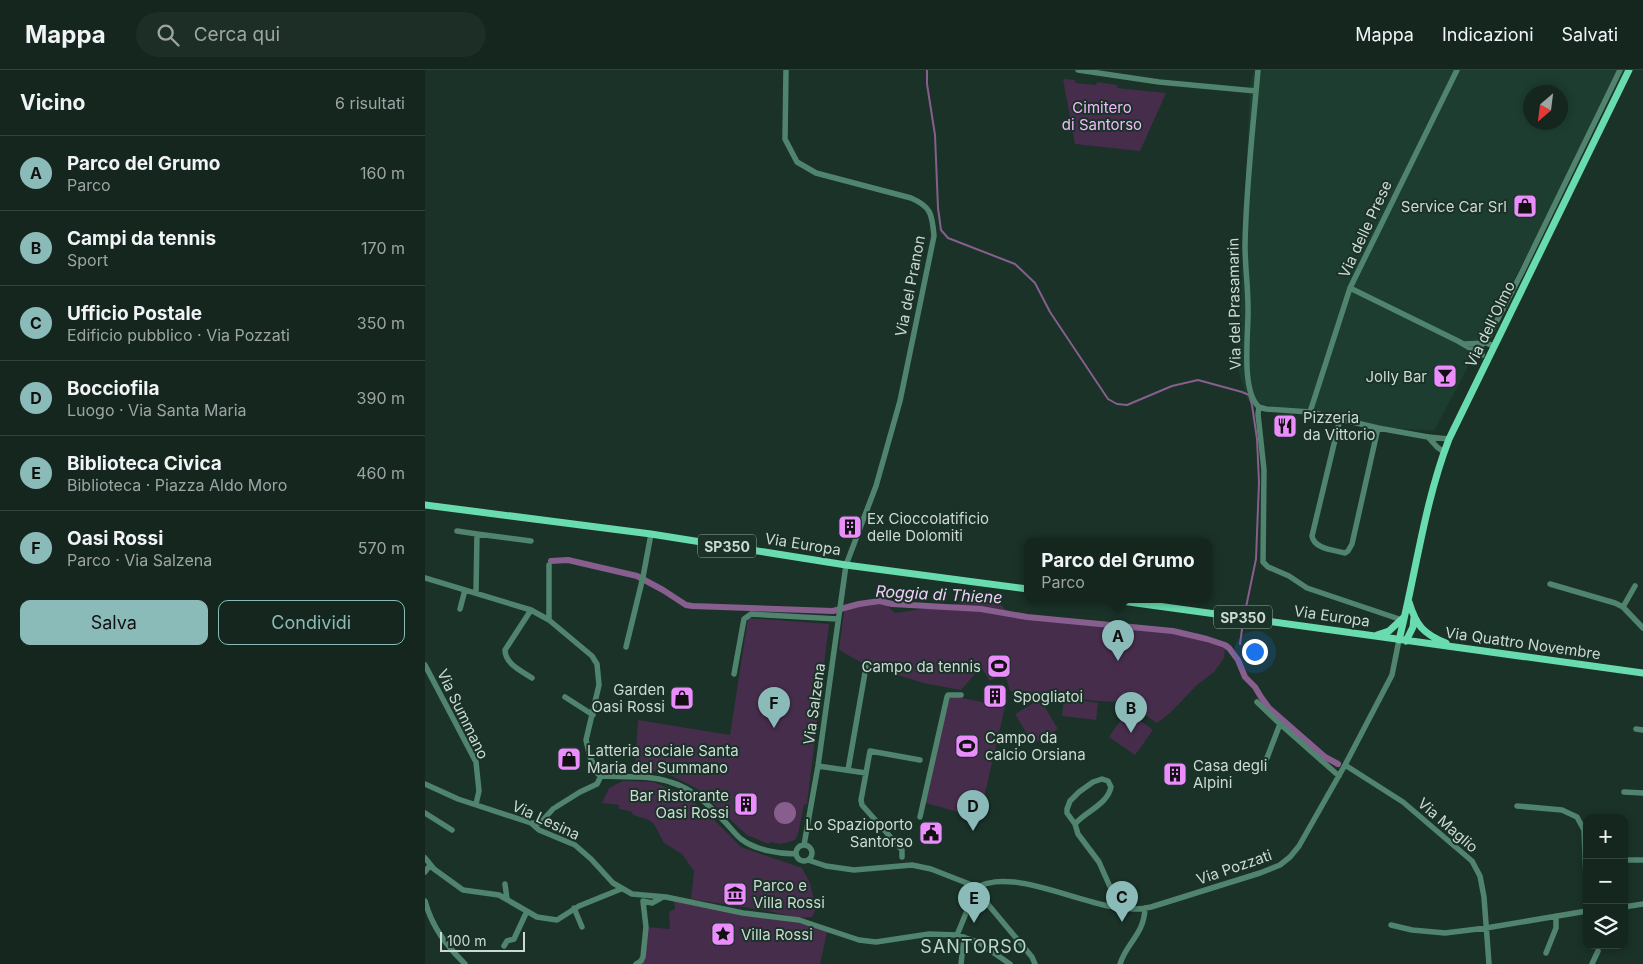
<!DOCTYPE html>
<html lang="it">
<meta charset="utf-8">
<style>
:root{--surface:#14261e;--page:#1d2e27;--text:#f1f3f6;--muted:#9da5a4;--line:#33433c;--accent:#8bbbb9}
body{margin:0;font-family:Inter,sans-serif;background:var(--page);color:var(--text)}
.controls{position:absolute;right:15px;bottom:15px;display:grid;overflow:hidden;border-radius:10px;box-shadow:0 2px 8px #0003}
.controls button{width:45px;height:45px;display:grid;place-items:center;padding:0;border:0;border-bottom:1px solid var(--line);background:var(--surface);color:var(--text);font:25px sans-serif}
.compass{position:absolute;left:1098px;top:15px;width:45px;height:45px;border-radius:50%;background:var(--surface);box-shadow:0 2px 8px #0003;rotate:208deg}
.scale{position:absolute;left:15px;bottom:12px;width:85px;box-sizing:border-box;padding-left:5px;border:2px solid #ccdad3;border-top:0;font-size:14px;line-height:18px;white-space:nowrap;color:#ccdad3;-webkit-text-stroke:4px #1a3228;paint-order:stroke}
.you{position:absolute;left:829px;top:581px;width:18px;height:18px;margin:-12px;border:4px solid #fff;border-radius:50%;background:#1a73e8;box-shadow:0 0 0 8px #1a73e833}
.badge{display:grid;place-items:center;width:32px;height:32px;border-radius:50%;background:var(--accent);color:#111;font-size:16px;font-weight:700}
.pin{position:absolute;translate:-50% -41px;filter:drop-shadow(0 1px 2px #0008)}
.pin::after{content:'';position:absolute;top:26px;width:18px;height:15px;background:inherit;clip-path:polygon(0 0,100% 0,50% 100%)}
.popup{position:absolute;left:599px;top:468px;width:188px;height:65px;box-sizing:border-box;display:grid;place-content:center;border-radius:10px;background:var(--surface);filter:drop-shadow(0 1px 4px #0005);font-size:16px;white-space:nowrap;color:var(--muted)}
.popup b{font-size:19px;color:var(--text)}
.popup::after{content:'';position:absolute;left:50%;top:100%;margin-left:-10px;border:10px solid transparent;border-top-color:var(--surface)}
.list{margin:0;padding:0;list-style:none}
h2{display:flex;justify-content:space-between;align-items:center;height:65px;margin:0;padding:0 20px;font-size:21px}
h2 small{font-size:16px;font-weight:400;color:var(--muted)}
.list li{display:grid;grid-template-columns:32px 1fr auto;gap:15px;align-items:center;box-sizing:border-box;height:75px;padding:0 20px;border-top:1px solid var(--line)}
.list b{display:block;font-size:19px;white-space:nowrap}
.list p{margin:0;font-size:16px;white-space:nowrap;color:var(--muted)}
.list em{font-size:16px;font-style:normal;color:var(--muted)}
.actions{display:flex;gap:10px;padding:15px 20px}
.actions a{flex:1;padding:11px 0;border:1px solid var(--accent);border-radius:10px;text-align:center;font-size:18px;color:var(--accent)}
.actions .main{background:var(--accent);color:#111}
.icon{flex:none;width:28px;height:28px;fill:none;stroke:currentColor;stroke-width:2;stroke-linecap:round;stroke-linejoin:round}
.map{position:relative;flex:none;width:1218px;height:894px;overflow:hidden}
header{display:flex;align-items:center;gap:30px;box-sizing:border-box;height:70px;padding:0 25px;background:var(--surface);border-bottom:1px solid var(--line)}
header strong{font-size:24px}
nav{display:flex;gap:28px;margin-inline-start:auto;font-size:18px}
.search{width:350px;height:45px;background:var(--page);display:flex;align-items:center;gap:12px;box-sizing:border-box;padding:0 18px;border-radius:28px;color:var(--muted);font-size:19px}
main{display:flex}
aside{flex:1;background:var(--surface)}
.map>svg:first-child{display:block}
</style>
<header>
<strong>Mappa</strong>
<div class="search"><svg class="icon" aria-label="search" viewBox="0 0 24 24"><circle cx="10" cy="10" r="6"/><path d="M15 15l6 6"/></svg>Cerca qui</div>
<nav><a>Mappa</a><a>Indicazioni</a><a>Salvati</a></nav>
</header>
<main>
<aside>
<h2>Vicino<small>6 risultati</small></h2>
<ul class="list">
<li><span class="badge">A</span><div><b>Parco del Grumo</b><p>Parco</p></div><em>160 m</em></li>
<li><span class="badge">B</span><div><b>Campi da tennis</b><p>Sport</p></div><em>170 m</em></li>
<li><span class="badge">C</span><div><b>Ufficio Postale</b><p>Edificio pubblico · Via Pozzati</p></div><em>350 m</em></li>
<li><span class="badge">D</span><div><b>Bocciofila</b><p>Luogo · Via Santa Maria</p></div><em>390 m</em></li>
<li><span class="badge">E</span><div><b>Biblioteca Civica</b><p>Biblioteca · Piazza Aldo Moro</p></div><em>460 m</em></li>
<li><span class="badge">F</span><div><b>Oasi Rossi</b><p>Parco · Via Salzena</p></div><em>570 m</em></li>
</ul>
<div class="actions"><a class="main">Salva</a><a>Condividi</a></div>
</aside>
<div class="map">
<svg width="1218" height="894" viewBox="0 0 1218 894">
<rect width="100%" height="100%" fill="#1a3228"/>
<path fill="#1d3d30" fill-rule="evenodd" d="M829 0H1200L1009 361 939 356 823 331 813 299 825 16ZM1106 22H1136V52H1106Z"/>
<path fill="#472d4c" d="M638 9 650 10V13L671 15 672 12 692 15V18L741 23 715 81 650 74Z
M545 532 574 533 586 545 677 557 683 553 721 561 735 560 770 567 800 576 799 588 789 602 772 615 745 643 732 653 701 632 672 631 633 625 616 628 585 621 580 604 587 597 565 611 556 597 536 620 498 613 441 595 414 580 420 535 441 536 460 533 470 543Z
M323 548 404 554 382 734 379 735 373 764 370 770 356 774 345 772 344 774 322 765 271 718 245 705 210 697 213 650 305 665Z
M523 625 580 637 559 727 540 744 501 733Z
M639 628 673 633 671 650 637 646Z
M615 629 633 659 608 674 590 644Z
M702 641 728 660 710 685 684 667Z
M198 711 228 712 251 721 276 737 316 777 377 798 385 813 391 839 387 847 373 848 344 841 266 829 269 801 257 784 239 773 229 754 224 750 208 745 206 741 194 739V735L177 733 184 718Z
M249 830 374 850 402 862 395 894H211L216 891 221 857 245 859 244 842 250 839Z"/>
<path fill="#875e8e" d="M349 743a11 11 0 1 1 22 0a11 11 0 1 1-22 0Z"/>
<g fill="none" stroke-linecap="round" stroke-linejoin="round">
<path stroke="#875e8e" stroke-width="2" d="M502 0V14L510 65 513 138 516 160 523 168 590 194 610 213 625 242 683 329 692 334 702 335 747 316 773 310 817 322 824 325 827 335 832 369 834 412 831 489 820 542
M815 574 818 552"/>
<path stroke="#875e8e" stroke-width="6" d="M126 491 143 490 212 506 238 520 261 535 267 536 408 541 434 534 455 531 467 534 556 539 602 547 748 561 782 569 800 575 804 578 813 590 820 607 830 617 836 627 844 638 900 687 913 694"/>
<path stroke="#50846e" stroke-width="5.5" d="M361 0 360 69 372 92 391 103 486 128C507 137 507 145 509 166L475 331 451 416 421 495 393 696 379 775
M653 0 734 12 831 21
M833 0C828 58 821 117 820 175 820 196 823 216 823 237 824 261 815 320 834 337
M925 218 1033 271 1057 285
M1040 274 1061 273 1069 276
M1057 285 1055 277 1064 266 1097 202 1195 0
M834 337 833 344 839 400 838 492 843 497 864 506 882 518 977 550
M834 337 841 339 885 342 953 358 1003 367 1024 369
M885 342 925 218 1032 0
M915 349 887 466C889 479 909 480 920 483L923 481 927 474 953 358
M1003 367 1012 377 1019 382
M32 461 52 464 51 523
M52 464 106 471
M0 508 106 540 124 550 167 586 172 594 174 615 161 670 165 687 173 704 176 706
M1125 514 1190 533 1198 537
M1210 516 1198 537 1218 558
M35 539 40 520
M106 540 80 580C80 594 97 601 107 608
M124 550V495
M201 577 218 507 226 464
M0 595 51 692 54 721 51 734
M309 604 319 549 326 544 413 549
M140 627 168 645
M832 632 855 654
M1211 659 1218 660
M842 688 855 654 914 706
M920 695 978 732 1047 791 1055 806 1059 827 1064 894
M393 696 441 703 445 681 495 690
M423 700 441 597
M441 703 436 730 437 735 477 780V787
M176 706C197 707 225 705 245 712 267 718 285 736 300 752 305 757 310 764 316 769 330 780 354 784 371 784
M0 714 33 729 106 753 114 760 150 775 166 789 188 813 207 824 241 827 318 843 374 850 434 870 451 872 504 864 532 865 553 872 585 894
M1199 722 1218 723
M1092 736 1137 740 1152 747 1159 760 1162 833
M131 737 155 722 172 714 176 706
M0 743 27 760
M495 747 522 627 523 625H536
M106 753H115L128 739
M650 754C661 741 682 735 686 717L683 711 677 709 668 712 654 722 645 731 642 739V743L650 754 653 764 674 792 694 837
M371 783a8 8 0 1 1 16 0a8 8 0 1 1-16 0Z
M0 788 9 799 38 820 74 825 112 847 132 850 154 836 196 819
M383 790 401 796 429 800 487 795 506 799 552 817
M1199 790H1218
M0 802 5 795
M80 814 82 829
M552 817C565 811 575 811 589 812 632 816 687 847 726 837L835 803 855 795 865 787 874 776 920 695 967 605 974 570
M549 822 561 832 607 887 610 894
M0 831C7 857 21 875 40 894
M1199 837 1218 834
M149 838 157 857
M966 855 987 860 1020 863 1061 858 1162 841
M532 865 551 819
M79 876 82 871 89 869 102 841
M1121 883 1131 858V846
M211 894 216 891 218 887 221 857 218 831 227 833 236 828
M536 894 539 867
M695 894C702 872 719 865 720 838
M1167 894 1173 881"/>
<path stroke="#69dcaf" stroke-width="7" d="M0 435 226 464 421 495 603 519
M689 530 1218 603
M984 532C991 555 998 564 1021 573
M952 565 964 561 978 548
M974 570C991 503 999 434 1024 369L1204 0
M981 571 988 557 989 547"/>
</g>
<defs>
<g id="shop-square" transform="scale(1.25)"><rect x="-9" y="-9" width="18" height="18" rx="4" fill="#eb8dfc" stroke="#1a3228"/><path d="M-5-2.5h2.3a2.7 3.5 0 0 1 5.4 0H5L5.5 6h-11ZM-1.5-2.5h3a1.5 2.3 0 0 0-3 0Z" fill="#111"/></g>
<g id="bar-square" transform="scale(1.25)"><rect x="-9" y="-9" width="18" height="18" rx="4" fill="#eb8dfc" stroke="#1a3228"/><path d="M-6-5H6L.8 .8V4.5H3.5V6h-7V4.5H-.8V.8Z" fill="#111"/></g>
<g id="restaurant-square" transform="scale(1.25)"><rect x="-9" y="-9" width="18" height="18" rx="4" fill="#eb8dfc" stroke="#1a3228"/><path d="M-5-6h1v4h1v-4h1v4h1v-4h1v5L-1.5 .5V6h-2V.5L-5-1ZM5-6V6H3V1.5H1.5Q1.5-4 5-6Z" fill="#111"/></g>
<g id="building-square" transform="scale(1.25)"><rect x="-9" y="-9" width="18" height="18" rx="4" fill="#eb8dfc" stroke="#1a3228"/><path d="M-4-6H4V6H1V3H-1V6H-4ZM-2.5-4.3h1.7v1.8h-1.7ZM.8-4.3h1.7v1.8H.8ZM-2.5-1h1.7V.8h-1.7ZM.8-1h1.7V.8H.8Z" fill="#111"/></g>
<g id="stadium-square" transform="scale(1.25)"><rect x="-9" y="-9" width="18" height="18" rx="4" fill="#eb8dfc" stroke="#1a3228"/><path d="M0-5a6.5 5 0 1 0 0 10a6.5 5 0 1 0 0-10ZM-3.5-1.8h7v3.6h-7Z" fill="#111"/></g>
<g id="civic-square" transform="scale(1.25)"><rect x="-9" y="-9" width="18" height="18" rx="4" fill="#eb8dfc" stroke="#1a3228"/><path d="M-.6-6.5H3V-4.5H.6V-3L4-1V1h2V6H-6V1h2V-1L-.6-3ZM-1.2 2.5V6h2.4V2.5Z" fill="#111"/></g>
<g id="museum-square" transform="scale(1.25)"><rect x="-9" y="-9" width="18" height="18" rx="4" fill="#eb8dfc" stroke="#1a3228"/><path d="M0-6L6-3V-2H-6V-3ZM-5-1h2V3h-2ZM-1-1h2V3h-2ZM3-1h2V3H3ZM-6 4H6V6H-6Z" fill="#111"/></g>
<g id="sight-square" transform="scale(1.25)"><rect x="-9" y="-9" width="18" height="18" rx="4" fill="#eb8dfc" stroke="#1a3228"/><path d="M0-6L1.8-2.2L6-1.7L2.9 1.2L3.7 5.4L0 3.3L-3.7 5.4L-2.9 1.2L-6-1.7L-1.8-2.2Z" fill="#111"/></g>
</defs>
<g fill-rule="evenodd">
<use href="#shop-square" x="1100" y="136"/>
<use href="#bar-square" x="1020" y="306"/>
<use href="#restaurant-square" x="860" y="356"/>
<use href="#building-square" x="425" y="457"/>
<use href="#stadium-square" x="574" y="596"/>
<use href="#building-square" x="570" y="626"/>
<use href="#shop-square" x="257" y="628"/>
<use href="#stadium-square" x="542" y="676"/>
<use href="#shop-square" x="144" y="689"/>
<use href="#building-square" x="750" y="704"/>
<use href="#building-square" x="321" y="734"/>
<use href="#civic-square" x="506" y="763"/>
<use href="#museum-square" x="310" y="824"/>
<use href="#sight-square" x="298" y="864"/>
</g>
<g text-anchor="middle" dominant-baseline="central" stroke-width="4" stroke-linejoin="round" paint-order="stroke">
<g fill="#1a3228" stroke="#97a8a0" stroke-width="1">
<rect x="273" y="464.5" width="58" height="23" rx="4"/>
<rect x="789" y="535.5" width="58" height="23" rx="4"/>
</g>
<g font-size="14" font-weight="bold" fill="#ccdad3">
<text x="302" y="476">SP350</text>
<text x="818" y="547">SP350</text>
</g>
<g font-size="15" fill="#f5b8ff" stroke="#1a3228">
<text x="677" y="37">Cimitero<tspan x="677" dy="17">di Santorso</tspan></text>
</g>
<g font-size="15" fill="#ccdad3" stroke="#1a3228" text-anchor="start">
<text x="1082" y="136" text-anchor="end">Service Car Srl</text>
<text x="1002" y="306" text-anchor="end">Jolly Bar</text>
<text x="878" y="347">Pizzeria<tspan x="878" dy="17">da Vittorio</tspan></text>
<text x="442" y="448">Ex Cioccolatificio<tspan x="442" dy="17">delle Dolomiti</tspan></text>
<text x="556" y="596" text-anchor="end">Campo da tennis</text>
<text x="240" y="619" text-anchor="end">Garden<tspan x="240" dy="17">Oasi Rossi</tspan></text>
<text x="588" y="626">Spogliatoi</text>
<text x="560" y="667">Campo da<tspan x="560" dy="17">calcio Orsiana</tspan></text>
<text x="162" y="680">Latteria sociale Santa<tspan x="162" dy="17">Maria del Summano</tspan></text>
<text x="768" y="695">Casa degli<tspan x="768" dy="17">Alpini</tspan></text>
<text x="304" y="725" text-anchor="end">Bar Ristorante<tspan x="304" dy="17">Oasi Rossi</tspan></text>
<text x="488" y="754" text-anchor="end">Lo Spazioporto<tspan x="488" dy="17">Santorso</tspan></text>
<text x="328" y="815">Parco e<tspan x="328" dy="17">Villa Rossi</tspan></text>
<text x="316" y="864">Villa Rossi</text>
</g>
<g font-size="15" fill="#ccdad3" stroke="#1a3228">
<text transform="translate(940 159) rotate(-65)">Via delle Prese</text>
<text transform="translate(485 216) rotate(-79)">Via del Pranon</text>
<text transform="translate(809 234) rotate(-91)">Via del Prasamarin</text>
<text transform="translate(1065 254) rotate(-64)">Via dell'Olmo</text>
<text transform="translate(378 474) rotate(9)">Via Europa</text>
<text transform="translate(907 546) rotate(8)">Via Europa</text>
<text transform="translate(1098 573) rotate(8)">Via Quattro Novembre</text>
<text transform="translate(389 634) rotate(-82)">Via Salzena</text>
<text transform="translate(38 644) rotate(64)">Via Summano</text>
<text transform="translate(121 750) rotate(25)">Via Lesina</text>
<text transform="translate(1023 755) rotate(41)">Via Maglio</text>
<text transform="translate(809 797) rotate(-19)">Via Pozzati</text>
</g>
<g font-size="16" font-style="italic" fill="#f3cef9" stroke="#1a3228">
<text transform="translate(514 524) rotate(3)">Roggia di Thiene</text>
</g>
<g font-size="18" letter-spacing="1" fill="#bbd7ca" stroke="#1a3228">
<text x="549" y="876">SANTORSO</text>
</g>
</g>
</svg>
<div class="controls">
<button>+</button>
<button>−</button>
<button><svg class="icon" aria-label="layers" viewBox="0 0 24 24"><path d="M12 4l9 5-9 5-9-5zM3 14l9 5 9-5"/></svg></button>
</div>
<svg class="compass" viewBox="-18 -18 36 36"><path d="M0-13l5 13h-10z" fill="#e53935"/><path d="M0 13l5-13h-10z" fill="#9da5a4"/></svg>
<div class="scale">100 m</div>
<div class="you"></div>
<div class="pin badge" style="left:693px;top:591px">A</div>
<div class="popup"><b>Parco del Grumo</b>Parco</div>
<div class="pin badge" style="left:706px;top:663px">B</div>
<div class="pin badge" style="left:697px;top:852px">C</div>
<div class="pin badge" style="left:548px;top:761px">D</div>
<div class="pin badge" style="left:549px;top:853px">E</div>
<div class="pin badge" style="left:349px;top:658px">F</div>
</div>
</main>
